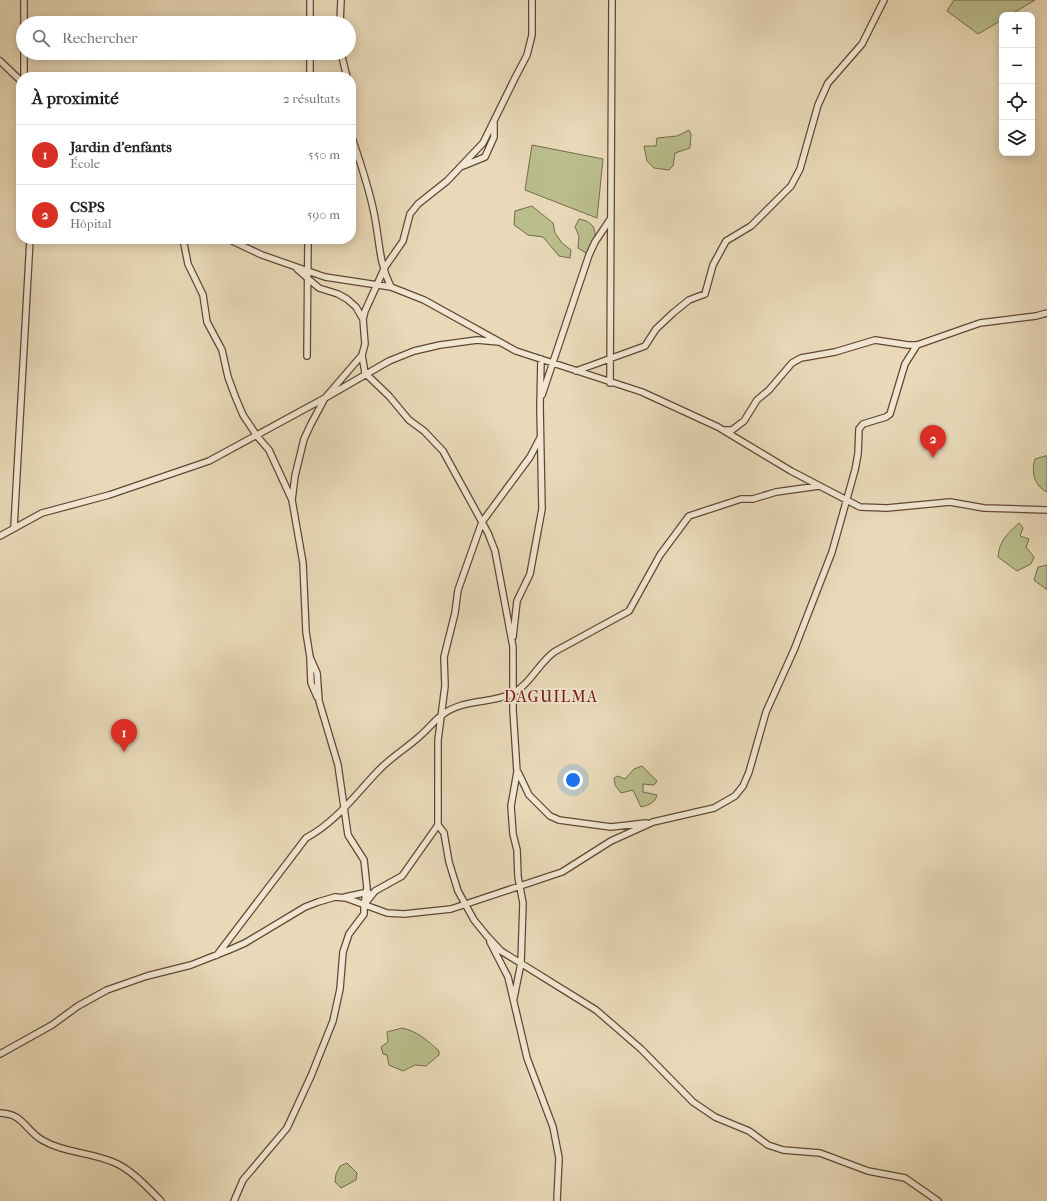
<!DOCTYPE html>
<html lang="fr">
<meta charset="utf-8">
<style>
:root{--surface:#fff;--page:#f2f2f2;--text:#202124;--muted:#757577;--line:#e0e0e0;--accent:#d93025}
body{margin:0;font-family:"IM FELL French Canon",serif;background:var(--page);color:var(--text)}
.controls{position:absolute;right:12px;top:12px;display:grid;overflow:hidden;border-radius:8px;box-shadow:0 2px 10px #0003}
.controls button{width:36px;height:36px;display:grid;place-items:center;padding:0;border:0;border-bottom:1px solid var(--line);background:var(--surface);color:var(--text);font:20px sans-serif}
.you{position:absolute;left:573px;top:780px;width:14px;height:14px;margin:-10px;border:3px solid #fff;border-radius:50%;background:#1a73e8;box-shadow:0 0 0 6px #1a73e833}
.badge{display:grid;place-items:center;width:26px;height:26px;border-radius:50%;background:var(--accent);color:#fff;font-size:13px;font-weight:700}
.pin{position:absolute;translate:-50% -33px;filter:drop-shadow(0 1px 2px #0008)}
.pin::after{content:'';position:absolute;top:21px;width:14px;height:12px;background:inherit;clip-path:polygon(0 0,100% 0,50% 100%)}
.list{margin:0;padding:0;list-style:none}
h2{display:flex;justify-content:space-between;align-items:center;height:52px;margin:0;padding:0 16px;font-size:17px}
h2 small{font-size:13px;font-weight:400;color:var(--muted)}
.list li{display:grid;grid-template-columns:26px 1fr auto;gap:12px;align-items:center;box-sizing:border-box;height:60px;padding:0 16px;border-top:1px solid var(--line)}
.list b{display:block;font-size:15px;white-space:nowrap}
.list p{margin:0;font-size:13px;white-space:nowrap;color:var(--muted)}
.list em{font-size:13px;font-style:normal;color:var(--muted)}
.icon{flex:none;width:22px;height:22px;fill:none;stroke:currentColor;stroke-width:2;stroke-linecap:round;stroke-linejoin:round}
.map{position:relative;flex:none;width:1047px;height:1201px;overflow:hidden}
.search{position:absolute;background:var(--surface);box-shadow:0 2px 10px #0003;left:16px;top:16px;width:340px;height:44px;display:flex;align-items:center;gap:10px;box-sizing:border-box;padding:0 14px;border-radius:22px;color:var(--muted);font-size:15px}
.panel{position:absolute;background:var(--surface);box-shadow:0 2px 10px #0003;left:16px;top:72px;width:340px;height:172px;border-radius:16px}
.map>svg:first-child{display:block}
</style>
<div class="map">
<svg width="1047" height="1201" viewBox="0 0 1047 1201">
<rect width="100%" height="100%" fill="#e9d9b8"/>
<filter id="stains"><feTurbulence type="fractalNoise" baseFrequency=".005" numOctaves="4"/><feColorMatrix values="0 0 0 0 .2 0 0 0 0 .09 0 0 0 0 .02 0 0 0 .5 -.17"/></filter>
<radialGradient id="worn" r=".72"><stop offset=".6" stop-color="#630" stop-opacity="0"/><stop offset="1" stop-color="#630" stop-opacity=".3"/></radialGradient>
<path fill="#babe8d" stroke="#766a4b" d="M954 0H1035L1010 15H1002V20L978 34 947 11Z
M689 130 691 134 690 148 675 153 673 166 669 170 654 168 647 161 644 146H656L657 138 677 136Z
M532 145 603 159 597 218 525 190Z
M532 206 553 223 555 233 562 243 571 250 570 258 559 256 543 237 528 235 514 225 515 211Z
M579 219C601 223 596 239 589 255L578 248 579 236 575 227Z
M1045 456H1047V492C1034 486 1031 472 1035 459Z
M1019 523 1023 528 1020 536 1029 539 1026 547 1034 557 1031 564 1017 571 998 557C999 541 1008 533 1019 523Z
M1047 565V590L1034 580 1038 567Z
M642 766 657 781 654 785 643 784V792L657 795C655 803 649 805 641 807L633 790 621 793 615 785 614 778 618 776 625 779 634 769Z
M402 1028C417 1031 427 1040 439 1051V1055L426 1066 415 1065 403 1071 389 1065 387 1055 383 1054 381 1047 388 1042 387 1032Z
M347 1163 357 1173 356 1180 341 1188 335 1182 336 1174 340 1166Z"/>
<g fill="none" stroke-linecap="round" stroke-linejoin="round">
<g stroke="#604735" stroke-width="8">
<path id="minor" d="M24 23V0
M310 23V0
M340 23 341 0
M341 53 347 77
M0 61 21 81
M24 77V53
M310 77V53
M351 135C360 161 372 197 376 224 380 248 380 265 391 287
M463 166 485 157 494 137V122
M183 239 188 264 203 295 207 322 222 350 228 377 235 396 243 415 257 436 269 450 292 500
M228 239 262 255 325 277 391 287 424 300 516 351 642 392 718 427 791 471 860 507 887 508 950 502 984 508 1047 510
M297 269 319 288 338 294 347 299 356 307 363 319
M362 355 365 373 389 396 409 420 424 431 443 451 488 533 495 551 513 647V710L517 772 511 806 513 834 517 850 518 877 523 903 521 963 514 998
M307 356 308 239
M576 371 645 346 656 329 673 313 689 300 705 294 713 265 726 241 751 226 791 186 800 169 818 105 828 83 862 44 884 0
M610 383 612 0
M542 395 589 255 595 242 611 218
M723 430H732L744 421 757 400 769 390 792 363 801 358 835 352 875 340 908 345H917L980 323 1036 316 1047 313
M14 527 30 239
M0 536 42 513 109 495 209 461 325 398 389 361 414 351 440 345 477 340 499 342
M513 637 517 601 530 574 542 509 540 407 541 359
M310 659 311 683 317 697
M518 772 529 795 550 816 559 820 611 827 646 823
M438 825 444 833 449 862 458 891 474 920 487 936 501 951 596 1010 641 1049 693 1102 715 1117 749 1131 768 1145 783 1150 820 1153 868 1171 905 1178 938 1201
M345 897 368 892
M364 905 367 888 364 860 348 835 338 765 319 701 317 673 310 657 306 632 303 563 292 500 295 476 304 439 311 424 325 398 362 355 365 344 363 319 365 311 385 267 403 241 410 214 418 204 447 181 483 143 515 78 527 55 532 35V0
M490 942 508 977 527 1058 553 1127 559 1158 557 1201
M217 955 306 838C336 822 355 795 378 771 391 757 407 748 420 736 428 729 434 721 442 715 462 699 489 704 511 694 529 686 538 664 554 652L629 611 660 555 689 516 741 499H753L776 492 819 486
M0 1054 52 1025 78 1006 107 990 147 976 191 965 229 950 245 943 305 907 318 902 335 897 346 898 387 913 404 914 451 909 562 872 611 841 653 822 714 808 735 796 743 786 749 772 766 712 794 650 832 552 855 470 858 454 859 429 863 424 886 417 890 414 905 364 917 345
M0 1113C24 1114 24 1129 42 1140 64 1153 90 1152 113 1162 131 1169 147 1187 161 1201
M234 1201 243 1180 287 1128 311 1076 333 1021 340 989 343 952 349 934 364 914V905L375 891 402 876 438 825V740L445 686 444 657 455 613 458 590 482 522 530 457 540 438"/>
</g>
<use href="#minor" stroke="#f1e6d1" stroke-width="5.5"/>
</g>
<g text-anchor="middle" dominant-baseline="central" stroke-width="3.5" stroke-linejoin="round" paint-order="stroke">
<g font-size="16" letter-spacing="1" fill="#7a1f14" stroke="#f1e6d1">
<text x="551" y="696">DAGUILMA</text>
</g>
</g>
<rect width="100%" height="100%" filter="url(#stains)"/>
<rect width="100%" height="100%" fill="url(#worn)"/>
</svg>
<div class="controls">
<button>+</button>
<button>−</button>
<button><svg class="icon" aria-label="locate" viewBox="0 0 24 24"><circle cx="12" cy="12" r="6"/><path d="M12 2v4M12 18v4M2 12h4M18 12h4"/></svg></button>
<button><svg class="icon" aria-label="layers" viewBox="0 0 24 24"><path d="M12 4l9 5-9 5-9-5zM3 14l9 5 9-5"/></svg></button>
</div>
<div class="you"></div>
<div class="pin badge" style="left:124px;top:752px">1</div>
<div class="pin badge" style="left:933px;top:458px">2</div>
<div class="search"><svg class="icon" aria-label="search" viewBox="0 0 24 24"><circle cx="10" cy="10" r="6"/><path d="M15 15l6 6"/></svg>Rechercher</div>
<section class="panel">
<h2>À proximité<small>2 résultats</small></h2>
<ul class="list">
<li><span class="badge">1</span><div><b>Jardin d'enfants</b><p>École</p></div><em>550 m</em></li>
<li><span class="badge">2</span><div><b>CSPS</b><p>Hôpital</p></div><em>590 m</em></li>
</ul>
</section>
</div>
